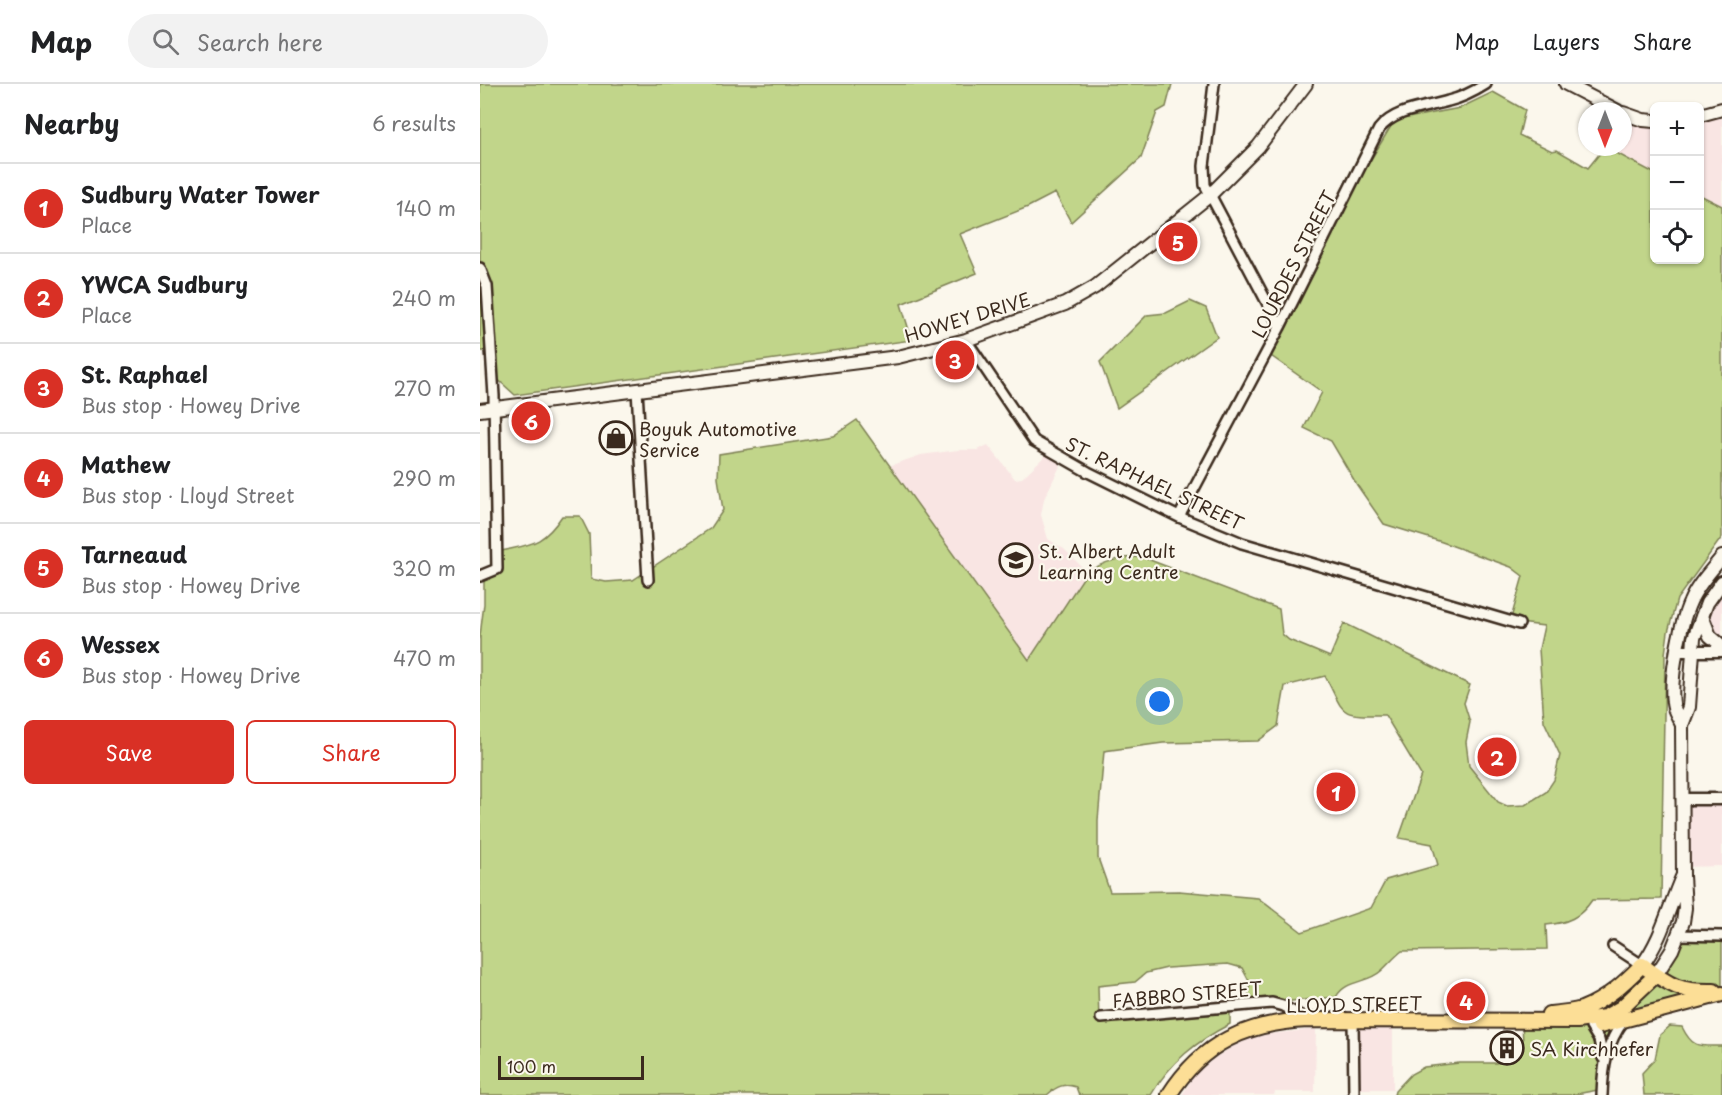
<!DOCTYPE html>
<meta charset="utf-8">
<style>
:root{--surface:#fff;--page:#f2f2f2;--text:#202124;--muted:#757577;--line:#e0e0e0;--accent:#d93025}
body{margin:0;font-family:"Playpen Sans",sans-serif;background:var(--page);color:var(--text)}
.controls{position:absolute;right:18px;top:18px;display:grid;overflow:hidden;border-radius:9px;box-shadow:0 2px 4px #0004}
.controls button{width:54px;height:54px;display:grid;place-items:center;padding:0;border:0;border-bottom:2px solid var(--line);background:var(--surface);color:var(--text);font:30px sans-serif}
.compass{position:absolute;left:1098px;top:18px;width:54px;height:54px;border-radius:50%;background:var(--surface);box-shadow:0 2px 4px #0004;rotate:180deg}
.scale{position:absolute;left:18px;bottom:15px;width:146px;box-sizing:border-box;padding-left:6px;border:3px solid #3b2a1e;border-top:0;font-size:16px;line-height:21px;white-space:nowrap;color:#3b2a1e;-webkit-text-stroke:4px #fbf7ec;paint-order:stroke}
.you{position:absolute;left:680px;top:618px;width:21px;height:21px;margin:-15px;border:4px solid #fff;border-radius:50%;background:#1a73e8;box-shadow:0 0 0 9px #1a73e833}
.badge{display:grid;place-items:center;width:39px;height:39px;border-radius:50%;background:var(--accent);color:#fff;font-size:20px;font-weight:700}
.pin{position:absolute;translate:-50% -50%;border:3px solid #fff;box-shadow:0 2px 6px #0006}
.list{margin:0;padding:0;list-style:none}
h2{display:flex;justify-content:space-between;align-items:center;height:78px;margin:0;padding:0 24px;font-size:26px}
h2 small{font-size:20px;font-weight:400;color:var(--muted)}
.list li{display:grid;grid-template-columns:39px 1fr auto;gap:18px;align-items:center;box-sizing:border-box;height:90px;padding:0 24px;border-top:2px solid var(--line)}
.list b{display:block;font-size:22px;white-space:nowrap}
.list p{margin:0;font-size:20px;white-space:nowrap;color:var(--muted)}
.list em{font-size:20px;font-style:normal;color:var(--muted)}
.actions{display:flex;gap:12px;padding:18px 24px}
.actions a{flex:1;padding:14px 0;border:2px solid var(--accent);border-radius:9px;text-align:center;font-size:21px;color:var(--accent)}
.actions .main{background:var(--accent);color:#fff}
.icon{flex:none;width:33px;height:33px;fill:none;stroke:currentColor;stroke-width:2;stroke-linecap:round;stroke-linejoin:round}
.map{position:relative;flex:none;width:1242px;height:1011px;overflow:hidden}
header{display:flex;align-items:center;gap:36px;box-sizing:border-box;height:84px;padding:0 30px;background:var(--surface);border-bottom:2px solid var(--line)}
header strong{font-size:28px}
nav{display:flex;gap:33px;margin-inline-start:auto;font-size:21px}
.search{width:420px;height:54px;background:var(--page);display:flex;align-items:center;gap:15px;box-sizing:border-box;padding:0 21px;border-radius:33px;color:var(--muted);font-size:22px}
main{display:flex}
aside{flex:1;background:var(--surface)}
.map>svg:first-child{display:block}
</style>
<header>
<strong>Map</strong>
<div class="search"><svg class="icon" aria-label="search" viewBox="0 0 24 24"><circle cx="10" cy="10" r="6"/><path d="M15 15l6 6"/></svg>Search here</div>
<nav><a>Map</a><a>Layers</a><a>Share</a></nav>
</header>
<main>
<aside>
<h2>Nearby<small>6 results</small></h2>
<ul class="list">
<li><span class="badge">1</span><div><b>Sudbury Water Tower</b><p>Place</p></div><em>140 m</em></li>
<li><span class="badge">2</span><div><b>YWCA Sudbury</b><p>Place</p></div><em>240 m</em></li>
<li><span class="badge">3</span><div><b>St. Raphael</b><p>Bus stop · Howey Drive</p></div><em>270 m</em></li>
<li><span class="badge">4</span><div><b>Mathew</b><p>Bus stop · Lloyd Street</p></div><em>290 m</em></li>
<li><span class="badge">5</span><div><b>Tarneaud</b><p>Bus stop · Howey Drive</p></div><em>320 m</em></li>
<li><span class="badge">6</span><div><b>Wessex</b><p>Bus stop · Howey Drive</p></div><em>470 m</em></li>
</ul>
<div class="actions"><a class="main">Save</a><a>Share</a></div>
</aside>
<div class="map">
<svg width="1242" height="1011" viewBox="0 0 1242 1011">
<rect width="100%" height="100%" fill="#fbf7ec"/>
<filter id="ink" filterUnits="userSpaceOnUse"><feTurbulence type="fractalNoise" baseFrequency=".0167" numOctaves="2"/><feDisplacementMap in="SourceGraphic" scale="12" xChannelSelector="R" yChannelSelector="G"/><feConvolveMatrix kernelMatrix="1 2 1 2 8 2 1 2 1" color-interpolation-filters="sRGB"/></filter>
<g filter="url(#ink)">
<path fill="#f9e5e3" d="M1242 26V122L1220 111V32Z
M1143 30 1174 38V89L1130 66 1132 63H1143Z
M508 361 535 395 542 394 569 368 583 376 564 415 561 431 568 455 584 465 607 488 549 576 409 382 441 371 478 366H497Z
M1242 499V561L1227 545 1228 519Z
M1203 714H1242V782L1203 783Z
M875 933H913V1005H875Z
M836 945 835 1008H795L794 1011H702L715 990 736 973 752 963 769 955 788 950Z"/>
<path fill="#c1d58a" stroke="#7e8054" stroke-width="1.5" fill-rule="evenodd" d="M0 0H692L686 23 677 28 661 74 591 138 575 109 548 123 480 150 497 189 421 220 432 256 35 311 13 291 12 267H0Z
M1013 8 1045 26 1039 51 1072 67 1077 66 1108 84 1125 63 1174 89V176H1220V111L1242 122V453L1197 515 1188 548 1185 570 1181 815 1112 816C1100 834 1087 839 1066 841L1067 865 922 867C914 873 908 881 901 887 887 900 866 895 856 913L767 921 770 899 762 884 748 880 687 884 666 889 655 898 618 902 619 938 750 929V940C717 957 690 978 671 1011H599L596 1003C584 999 577 1002 567 1011H0V552L4 520V492L18 485V468C50 460 62 462 82 432H100L109 450 111 495 126 498 153 496 231 444 243 426 238 394 239 370 353 352 377 336 549 576 607 488C625 477 641 473 662 473L799 525 802 550 809 556 850 573 864 539 990 601 984 619 990 638 986 658 989 682 1018 718 1027 722 1045 721 1066 708 1074 696 1080 671 1064 637 1059 565 1064 542 1030 538 1043 492 1031 483 962 458 904 440 877 401 851 357 824 344 842 308 791 272 887 82 911 42 922 35 980 24ZM845 592C866 632 857 631 905 631L941 691 919 754 952 760 958 781 906 796 891 824 822 848 778 814 699 807 630 808 618 774V736L624 667 683 659 778 657 798 642 805 602Z
M710 217 726 224 737 253 637 324 620 278 667 231 686 229Z
M1199 851 1242 852V906L1146 933 1136 948 1123 1005 1091 1011H914L915 1007 931 990 944 983 979 979H1016L1031 975 1043 963 1042 933 1124 930 1157 911Z
M1190 942 1202 943C1213 965 1219 962 1242 962V1011H1164L1162 989 1175 975 1180 951Z"/>
<g fill="none" stroke-linecap="round" stroke-linejoin="round">
<g stroke="#3b2a1e" stroke-width="14">
<path id="minor" d="M734 0 724 82 725 101 800 243
M0 184 7 202 14 312 17 485 0 492
M486 256 554 357 608 388 699 433 762 459 1039 540
M157 306 168 496
M699 433 800 243 899 45C915 25 945 24 968 17 981 14 995 7 1006 0
M1198 851 1242 852
M1133 862 1162 881
M621 934 792 919 803 922 826 935
M873 937 874 1011
M1111 943 1119 956 1123 974
M1122 1011C1123 982 1126 960 1144 936"/>
</g>
<g stroke="#3b2a1e" stroke-width="15">
<path id="tertiary" d="M1196 567H1242
M1202 715H1242"/>
</g>
<g stroke="#3b2a1e" stroke-width="16">
<path id="secondary" d="M1086 0 1138 27
M1143 29 1163 36 1174 37
M1220 31 1242 25
M0 326 418 273 486 256 585 220 615 203 729 112 778 63 826 0
M1222 532 1230 552 1242 562
M1202 641C1200 636 1196 630 1194 624 1188 601 1200 540 1210 518 1217 501 1231 487 1242 473
M1162 881C1182 855 1189 822 1202 793
M1176 891 1192 866 1203 838 1205 824 1203 792 1202 641 1209 623 1214 554 1227 519 1242 498"/>
</g>
<g stroke="#3b2a1e" stroke-width="18">
<path id="primary" d="M1069 930C1080 929 1092 928 1102 925 1126 916 1144 899 1162 881 1190 901 1197 908 1234 907
M1120 942 1242 910
M689 1011C723 958 767 939 828 936L1097 937 1125 933 1141 924 1176 891"/>
</g>
<use href="#minor" stroke="#fbf7ec" stroke-width="9"/>
<use href="#tertiary" stroke="#fbf7ec" stroke-width="10"/>
<use href="#secondary" stroke="#fbf7ec" stroke-width="12"/>
<use href="#primary" stroke="#fcde96" stroke-width="14"/>
</g>
</g>
<defs>
<g id="shop-ring" transform="scale(1.725)"><circle r="9.5" fill="#fbf7ec" stroke="#3b2a1e" stroke-width="1.5"/><path d="M-5-2.5h2.3a2.7 3.5 0 0 1 5.4 0H5L5.5 6h-11ZM-1.5-2.5h3a1.5 2.3 0 0 0-3 0Z" fill="#3b2a1e"/></g>
<g id="school-ring" transform="scale(1.725)"><circle r="9.5" fill="#fbf7ec" stroke="#3b2a1e" stroke-width="1.5"/><path d="M0-5L7-2L0 1L-7-2ZM-4 1L0 2.5L4 1V4Q0 6-4 4Z" fill="#3b2a1e"/></g>
<g id="building-ring" transform="scale(1.725)"><circle r="9.5" fill="#fbf7ec" stroke="#3b2a1e" stroke-width="1.5"/><path d="M-4-6H4V6H1V3H-1V6H-4ZM-2.5-4.3h1.7v1.8h-1.7ZM.8-4.3h1.7v1.8H.8ZM-2.5-1h1.7V.8h-1.7ZM.8-1h1.7V.8H.8Z" fill="#3b2a1e"/></g>
</defs>
<g fill-rule="evenodd">
<use href="#shop-ring" x="136" y="354"/>
<use href="#school-ring" x="536" y="476"/>
<use href="#building-ring" x="1027" y="964"/>
</g>
<g text-anchor="middle" dominant-baseline="central" stroke-width="4.5" stroke-linejoin="round" paint-order="stroke">
<g font-size="18" fill="#3b2a1e" stroke="#fbf7ec">
<text transform="translate(813 180) rotate(-63)">LOURDES STREET</text>
<text transform="translate(487 233) rotate(-17)">HOWEY DRIVE</text>
<text transform="translate(675 399) rotate(25)">ST. RAPHAEL STREET</text>
<text transform="translate(707 910) rotate(-5)">FABBRO STREET</text>
<text transform="translate(874 920) rotate(-1)">LLOYD STREET</text>
</g>
<g font-size="18" fill="#3b2a1e" stroke="#fbf7ec" text-anchor="start">
<text x="159" y="344">Boyuk Automotive<tspan x="159" dy="21">Service</tspan></text>
<text x="559" y="466">St. Albert Adult<tspan x="559" dy="21">Learning Centre</tspan></text>
<text x="1050" y="964">SA Kirchhefer</text>
</g>
</g>
</svg>
<div class="controls">
<button>+</button>
<button>−</button>
<button><svg class="icon" aria-label="locate" viewBox="0 0 24 24"><circle cx="12" cy="12" r="6"/><path d="M12 2v4M12 18v4M2 12h4M18 12h4"/></svg></button>
</div>
<svg class="compass" viewBox="-18 -18 36 36"><path d="M0-13l5 13h-10z" fill="#e53935"/><path d="M0 13l5-13h-10z" fill="#757577"/></svg>
<div class="scale">100 m</div>
<div class="you"></div>
<div class="pin badge" style="left:856px;top:708px">1</div>
<div class="pin badge" style="left:1017px;top:673px">2</div>
<div class="pin badge" style="left:475px;top:276px">3</div>
<div class="pin badge" style="left:986px;top:917px">4</div>
<div class="pin badge" style="left:698px;top:158px">5</div>
<div class="pin badge" style="left:51px;top:337px">6</div>
</div>
</main>
